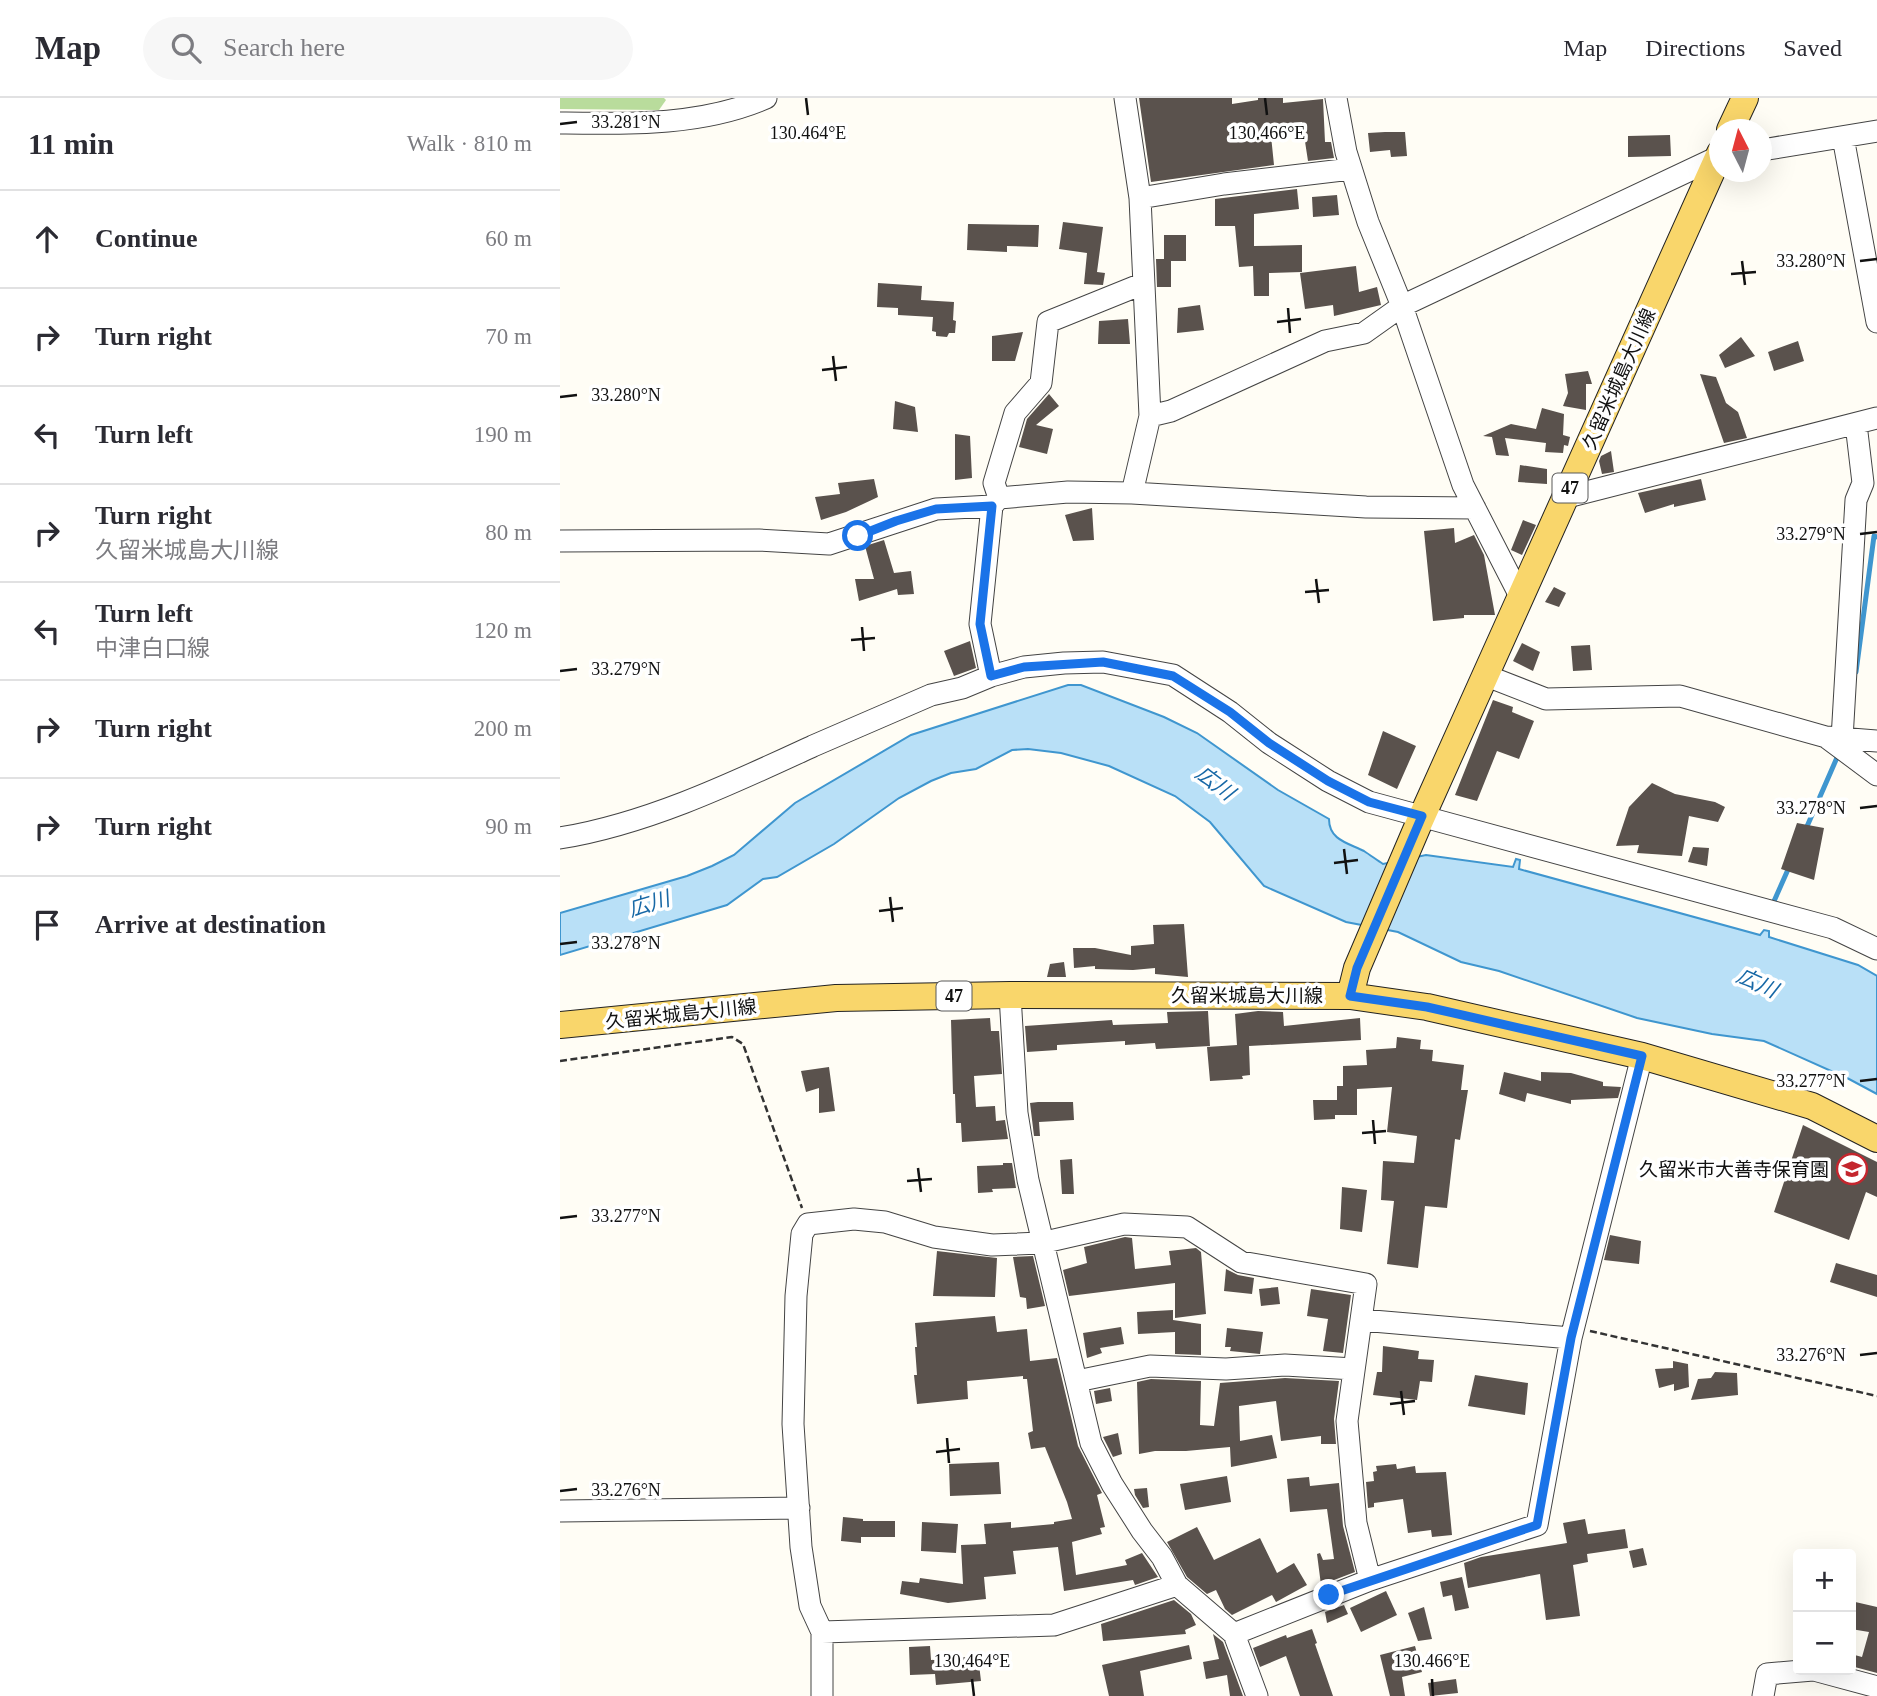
<!DOCTYPE html>
<meta charset="utf-8">
<style>
:root{--surface:#fff;--page:#f7f7f7;--text:#2b2b33;--muted:#7c7c81;--line:#e1e1e2}
body{margin:0;font-family:"Times New Roman","Noto Sans JP",serif;background:var(--page);color:var(--text)}
.controls{position:absolute;right:21px;bottom:21px;display:grid;overflow:hidden;border-radius:7px;box-shadow:0 7px 28px #0002}
.controls button{width:63px;height:63px;display:grid;place-items:center;padding:0;border:0;border-bottom:2px solid var(--line);background:var(--surface);color:var(--text);font:35px sans-serif}
.compass{position:absolute;left:1149px;top:21px;width:63px;height:63px;border-radius:50%;background:var(--surface);box-shadow:0 7px 28px #0002;rotate:354deg}
.stop{position:absolute;width:21px;height:21px;margin:-16px;border:5px solid #1a73e8;border-radius:50%;background:#fff}
.stop.end{background:#1a73e8;border-color:#fff;box-shadow:0 2px 7px #0008}
.list{margin:0;padding:0;list-style:none}
h2{display:flex;justify-content:space-between;align-items:center;height:91px;margin:0;padding:0 28px;font-size:30px}
h2 small{font-size:23px;font-weight:400;color:var(--muted)}
.list li{display:grid;grid-template-columns:46px 1fr auto;gap:21px;align-items:center;box-sizing:border-box;height:98px;padding:0 28px;border-top:2px solid var(--line)}
.list b{display:block;font-size:26px;white-space:nowrap}
.list p{margin:0;font-size:23px;white-space:nowrap;color:var(--muted)}
.list em{font-size:23px;font-style:normal;color:var(--muted)}
.icon{flex:none;width:38px;height:38px;fill:none;stroke:currentColor;stroke-width:2;stroke-linecap:round;stroke-linejoin:round}
.map{position:relative;flex:none;width:1317px;height:1598px;overflow:hidden}
header{display:flex;align-items:center;gap:42px;box-sizing:border-box;height:98px;padding:0 35px;background:var(--surface);border-bottom:2px solid var(--line)}
header strong{font-size:33px}
nav{display:flex;gap:38px;margin-inline-start:auto;font-size:24px}
.search{width:490px;height:63px;background:var(--page);display:flex;align-items:center;gap:18px;box-sizing:border-box;padding:0 24px;border-radius:38px;color:var(--muted);font-size:26px}
main{display:flex}
aside{flex:1;background:var(--surface)}
.map>svg:first-child{display:block}
</style>
<header>
<strong>Map</strong>
<div class="search"><svg class="icon" aria-label="search" viewBox="0 0 24 24"><circle cx="10" cy="10" r="6"/><path d="M15 15l6 6"/></svg>Search here</div>
<nav><a>Map</a><a>Directions</a><a>Saved</a></nav>
</header>
<main>
<aside>
<h2>11 min<small>Walk · 810 m</small></h2>
<ul class="list">
<li><svg class="icon" aria-label="ahead" viewBox="0 0 24 24"><path d="M12 20V5M6 11l6-6 6 6"/></svg><div><b>Continue</b></div><em>60 m</em></li>
<li><svg class="icon" aria-label="right" viewBox="0 0 24 24"><path d="M7 20v-9h11M14 6l5 5-5 5"/></svg><div><b>Turn right</b></div><em>70 m</em></li>
<li><svg class="icon" aria-label="left" viewBox="0 0 24 24"><path d="M17 20v-9H6M10 6l-5 5 5 5"/></svg><div><b>Turn left</b></div><em>190 m</em></li>
<li><svg class="icon" aria-label="right" viewBox="0 0 24 24"><path d="M7 20v-9h11M14 6l5 5-5 5"/></svg><div><b>Turn right</b><p>久留米城島大川線</p></div><em>80 m</em></li>
<li><svg class="icon" aria-label="left" viewBox="0 0 24 24"><path d="M17 20v-9H6M10 6l-5 5 5 5"/></svg><div><b>Turn left</b><p>中津白口線</p></div><em>120 m</em></li>
<li><svg class="icon" aria-label="right" viewBox="0 0 24 24"><path d="M7 20v-9h11M14 6l5 5-5 5"/></svg><div><b>Turn right</b></div><em>200 m</em></li>
<li><svg class="icon" aria-label="right" viewBox="0 0 24 24"><path d="M7 20v-9h11M14 6l5 5-5 5"/></svg><div><b>Turn right</b></div><em>90 m</em></li>
<li><svg class="icon" aria-label="arrive" viewBox="0 0 24 24"><path d="M6 21V4h12l-3 4 3 4H6"/></svg><div><b>Arrive at destination</b></div></li>
</ul>
</aside>
<div class="map">
<svg width="1317" height="1598" viewBox="0 0 1317 1598">
<rect width="100%" height="100%" fill="#fffdf5"/>
<path fill="#b9dc9c" d="M0 0H104L106 2 99 12 0 11Z"/>
<path fill="#b9e0f7" stroke="#3f96cf" stroke-width="2" d="M508 587H521L604 619 637 635 718 692 769 721C769 742 788 745 804 753 810 757 817 762 823 766L866 757 953 769 956 761 960 762 959 771 1200 837 1204 832 1209 833V839L1298 867 1317 878V996L1289 981 1204 943 1152 936 1077 920 939 873 901 864 838 834 786 824 704 788 650 724 615 698 549 668 501 655 468 651 452 652 416 671 391 675 371 683 339 700 274 746 217 779 203 781 167 807 0 857V815L127 778 152 768 174 757 235 705 351 637Z"/>
<g fill="none" stroke-linecap="round" stroke-linejoin="round">
<path stroke="#3f96cf" stroke-width="5" d="M1296 574 1314 438 1317 439
M1245 733 1279 655
M1211 810 1230 767"/>
</g>
<path fill="#5a524d" d="M579 0H672V6L698 2V0H723V5L763 1 765 44H771L774 60 748 63 742 24 710 28 714 67 591 84Z
M825 34H845L847 58 831 59 830 52 810 54 808 35Z
M1110 37 1111 58 1068 59V38Z
M737 91 739 111 694 116V148L742 147V174L709 175V198H694L693 168 679 169 675 128H655V101Z
M777 97 779 117 753 119 752 99Z
M503 124 543 129 537 174 545 175 543 187 524 186 527 155 499 151Z
M408 126 479 127 478 149 447 148V154L407 152Z
M604 137H626V163H611V189H597L596 161H604Z
M796 168 799 194 817 189 821 207 774 218 773 207 745 211 740 175Z
M318 185 362 188 361 202 394 204 393 222 396 223 395 235H389L387 239 376 238V234L372 233 373 219 338 217V210L317 209Z
M640 207 644 232 617 235 618 210Z
M568 221 570 246H538L539 223Z
M463 234 455 263H432V238Z
M1181 239 1195 258 1165 270 1159 257Z
M1238 243 1244 263 1214 273 1208 254Z
M1028 273 1032 286H1026V312L1003 308 1008 295 1005 276Z
M1140 276 1156 279 1166 305 1178 314 1187 340 1164 345Z
M489 296 499 308 476 327 493 331 487 356 459 349 467 321Z
M335 303 355 309 358 334 333 331Z
M982 310 1004 316 1003 337 1010 339 1008 348 1004 347 1003 355 985 354 986 345 945 340 949 358 936 357 932 339 923 338 951 326 976 331Z
M395 336 410 338 412 380 395 382Z
M1051 353 1054 374 1042 376 1039 363 1041 358Z
M960 367 987 371V386L958 384Z
M314 381 318 399 286 414 261 422 255 399 280 396 278 385Z
M1141 381 1146 402 1114 409V406L1085 415 1078 395Z
M532 410 534 442 513 443 505 417Z
M963 422 976 427 962 457 951 452Z
M894 430 895 445 914 437 924 457 935 517H904V520L873 523 864 433Z
M324 442 334 475 351 473 354 496 338 497 337 491 299 503 295 481H314L305 448Z
M994 489 1006 495 999 509 985 504Z
M410 543 416 570 394 578 384 553Z
M962 545 980 554 973 573 953 563Z
M1030 547 1032 572 1013 573 1011 548Z
M933 602 953 609 952 614 974 623 959 661 937 653 917 703 895 697Z
M823 633 856 648 837 691 808 677Z
M1092 685 1115 696 1155 704 1165 709 1158 724 1129 718 1122 758 1077 755 1079 747 1056 748 1069 709Z
M1237 725 1264 730 1254 782 1221 771Z
M1133 749 1149 750 1147 768 1128 764Z
M624 826 628 879 595 876V870L573 872 535 871V868L514 870 513 850H535L571 857V848L594 846 593 827Z
M504 864 506 879H487L490 866Z
M648 913 650 948 596 951 595 945 565 947V943L497 947V952L467 954 465 928 552 922 553 927 608 925 607 914Z
M698 913 723 914 724 928 800 920 801 942 689 948 690 977 682 978 683 981 650 983 647 949 677 947 675 916Z
M430 920 431 933H439L442 976 414 978 416 1009 435 1008 436 1023 445 1022 448 1041 402 1044 401 1025H396L395 996H393L391 922Z
M837 939 861 942 860 951 873 952 872 963 904 967 901 992H908L900 1042 895 1041 887 1110 865 1108 858 1170 827 1166 834 1103 821 1102 823 1063 854 1065 857 1038 827 1034 832 989 797 991V1017H775V1021L754 1022 753 1002H777V988H783V968L807 967 806 952 836 950Z
M269 969 275 1013 259 1015V990L246 994 241 973Z
M944 974 981 983V974L1011 975 1043 984V988L1061 989 1058 1000 1011 1002V1006L967 995 965 1004 939 996Z
M478 1004H513L514 1022 479 1024 480 1038H474L470 1005Z
M1243 1027 1317 1064V1099L1306 1094 1289 1142 1214 1114Z
M512 1061 514 1096H502L500 1062Z
M443 1065H452L456 1090 432 1091 433 1094 418 1095 417 1068 443 1067Z
M782 1089 807 1092 802 1134 780 1131Z
M1050 1137 1081 1143 1079 1166 1044 1162Z
M565 1139 572 1140 575 1171 611 1167 609 1153 636 1150 641 1154 646 1216 615 1220V1185L509 1198 503 1172 527 1165 524 1149Z
M377 1153 437 1160 435 1199 373 1198Z
M473 1158 485 1208 467 1211 466 1200 460 1199 453 1159Z
M1276 1165 1317 1177V1199L1270 1184Z
M666 1171 678 1177 694 1180 692 1196 664 1193Z
M718 1189 720 1206 701 1208 699 1191Z
M751 1191 791 1197 783 1255 763 1253 768 1221 747 1218Z
M613 1212V1222L641 1226V1257L615 1256V1234L578 1236 577 1214Z
M435 1218 437 1234 467 1231 470 1263 497 1260 518 1348 542 1395 537 1397 545 1429 540 1430 542 1436 512 1444 516 1477 567 1467 565 1462 582 1455 598 1479 575 1487 573 1482 504 1493 498 1449 453 1453 456 1476 424 1479 426 1501 388 1505 340 1496 342 1483 359 1485 360 1480 403 1486 401 1447 426 1446 424 1426 451 1424V1430L494 1426V1424L512 1421 507 1404 485 1349 471 1351 468 1335 473 1333 467 1281H463V1278L407 1283 408 1301 357 1306 354 1277H357L355 1249H357L355 1225Z
M561 1229 564 1246 540 1250 542 1255 527 1260 523 1235Z
M667 1230 703 1234 700 1256 670 1253 671 1249H665Z
M823 1248 859 1253 858 1261 874 1262 872 1284 860 1283 857 1302 813 1297 817 1274H822Z
M1113 1263 1128 1266 1129 1289 1114 1293V1286L1099 1290 1095 1271 1113 1270Z
M1155 1274 1177 1275 1178 1297 1131 1302 1138 1281 1151 1280Z
M915 1277 968 1285 965 1317 908 1308Z
M725 1280 779 1283 774 1321 776 1346H761V1338L721 1343 716 1303 679 1308 680 1343 712 1337 717 1360 671 1369 670 1349 626 1353H595L579 1356 577 1284 591 1281 641 1283 640 1327 654 1328 660 1285Z
M550 1290 552 1303 536 1306 534 1293Z
M558 1335 562 1356 553 1359 543 1339Z
M439 1364 441 1396 390 1398 389 1366Z
M836 1366 837 1371 855 1368 856 1375 886 1374 892 1437 872 1439 871 1432 848 1435 843 1401 814 1405V1409L808 1410 806 1384 814 1383 813 1374 817 1373 816 1368Z
M667 1378 671 1404 625 1412 620 1386Z
M749 1379 750 1388 779 1385 783 1428 795 1474 761 1487 757 1456 760 1455 763 1462 774 1461 767 1411 730 1414 727 1381Z
M587 1390 589 1409 583 1410 575 1397 574 1391Z
M283 1419 303 1421V1423H335V1439H301V1445L281 1443Z
M1025 1421 1028 1436 1065 1431 1068 1450 1027 1456 1028 1464 1013 1467 1020 1518 986 1522 980 1476 908 1490 904 1465 921 1459 1007 1445 1003 1425Z
M362 1424 398 1426 396 1455 361 1453Z
M637 1429 654 1462 700 1440 717 1475 734 1465 747 1487 716 1504 712 1497 672 1517 665 1511 656 1492 647 1496 627 1479 607 1444Z
M1083 1450 1087 1467 1073 1470 1069 1453Z
M902 1479 909 1510 895 1513 892 1497 883 1499 880 1484Z
M826 1493 837 1517 801 1534 790 1510Z
M614 1502 631 1516 636 1527 625 1532 626 1536 543 1543 541 1526Z
M1291 1503 1317 1509V1575L1291 1568V1556L1302 1559 1309 1534 1291 1531Z
M784 1507 788 1516 767 1525 765 1514Z
M864 1509 872 1541 858 1543 848 1515Z
M752 1531 757 1545 755 1546 773 1598H740L726 1558 700 1569 693 1550 726 1537 727 1540Z
M653 1536 663 1544 683 1598H670L667 1577 646 1581 643 1564 659 1561Z
M629 1547 632 1561 580 1573 584 1598H549L542 1567Z
M370 1548 371 1562 418 1558 421 1583 376 1587 375 1576 350 1577 349 1549Z
M855 1548 862 1574 842 1579 845 1598H830L820 1557Z
M896 1581 898 1595 870 1598 868 1585Z"/>
<g fill="none" stroke-linecap="round" stroke-linejoin="round">
<g stroke="#444" stroke-width="23">
<path id="minor" d="M565 0 580 100 590 318
M776 0 786 54 808 124 842 208 903 387 961 500
M0 25C68 26 142 28 206 0
M1283 39 1317 224
M1202 52 1317 33
M580 100 664 86 791 71
M572 395 806 409 915 410
M1007 399 1317 320
M439 400 434 385 455 315 481 285 488 224 582 186
M0 443 199 442 269 446 376 411 432 408
M431 578 420 526 432 408 439 400 508 394 572 395 590 318 611 313 765 243 804 235 842 208 1160 58
M927 578 986 601 1120 598 1266 639 1317 643
M1266 639 1317 677
M1282 641 1296 402 1303 385 1296 326
M0 740C87 726 173 685 253 648 292 631 332 614 371 597L402 590 431 578 464 569 504 565 543 564 613 577 670 614 709 645 768 683 809 704 1273 830 1317 851
M450 897 457 1015 468 1082 531 1345 552 1386 582 1433 602 1459 617 1487 674 1536 697 1598
M801 1222 1011 1240
M517 1283 590 1268 666 1271 725 1267 794 1271
M0 1413 239 1410
M262 1534 494 1527 617 1487
M674 1536 810 1482 977 1427 1011 1240 1082 958
M1254 1572 1317 1589
M262 1598V1534L250 1508 241 1449 233 1326 236 1198 242 1136 248 1126 294 1121 325 1124 374 1139 432 1147 481 1145 564 1126 627 1129 681 1164 806 1186 787 1323 796 1425 810 1482
M1203 1598 1207 1576 1253 1572"/>
</g>
<g stroke="#222" stroke-width="28">
<path id="major" d="M1170 32 1185 0
M790 898 797 870 859 725 1160 55
M0 927 276 900 450 897 790 898 867 909 1082 958 1252 1008 1317 1041"/>
</g>
<path stroke="#333" stroke-width="2.5" stroke-dasharray="7 3.5" stroke-linecap="butt" d="M0 963 172 939 183 946 242 1110
M1030 1233 1317 1298"/>
<use href="#minor" stroke="#fff" stroke-width="21"/>
<use href="#major" stroke="#f9d66b" stroke-width="26"/>
</g>
<g fill="none" stroke-linecap="round" stroke-linejoin="round">
<path stroke="#1a73e8" stroke-width="9" d="M298 438 336 423 376 411 432 408 420 526 431 578 464 569 543 564 613 578 670 614 709 645 768 683 809 704 862 718 797 870 790 898 867 909 1082 958 1011 1240 977 1427 769 1497"/>
</g>
<path fill="none" stroke="#111" stroke-width="2.5" d="M246 0 248 17M705 0 707 17M0 26 17 24M1182 163 1185 187M1300 163 1317 161M1171 176 1196 174M728 210 730 235M717 224 741 221M273 258 276 283M262 272 287 269M0 299 17 297M1300 436 1317 434M756 481 759 505M745 494 769 492M302 529 304 553M291 542 315 540M0 573 17 571M1300 710 1317 708M784 751 787 776M774 765 798 762M330 799 333 824M319 813 343 810M0 846 17 844M1300 983 1317 981M813 1022 815 1046M802 1035 826 1033M358 1070 361 1094M347 1083 372 1081M0 1120 17 1118M1300 1257 1317 1255M841 1293 844 1317M830 1306 855 1303M387 1340 389 1365M376 1354 400 1351M0 1393 17 1391M412 1581 414 1598M872 1581 873 1598"/>
<defs>
<g id="school-ring" transform="scale(1.575)"><circle r="9.5" fill="#fff" stroke="#c4262e" stroke-width="1.5"/><path d="M0-5L7-2L0 1L-7-2ZM-4 1L0 2.5L4 1V4Q0 6-4 4Z" fill="#c4262e"/></g>
</defs>
<g fill-rule="evenodd">
<use href="#school-ring" x="1292" y="1071"/>
</g>
<g text-anchor="middle" dominant-baseline="central" stroke-width="7" stroke-linejoin="round" paint-order="stroke">
<g fill="#fff" stroke="#585858" stroke-width="2">
<rect x="992.5" y="375.5" width="35" height="29" rx="5"/>
<rect x="376.5" y="883.5" width="35" height="29" rx="5"/>
</g>
<g font-size="18" font-weight="bold" fill="#111">
<text x="1010" y="390">47</text>
<text x="394" y="898">47</text>
</g>
<g font-size="19" fill="#111" stroke="#fff">
<text transform="translate(1059 281) rotate(-66)">久留米城島大川線</text>
<text x="687" y="897">久留米城島大川線</text>
<text transform="translate(121 916) rotate(-6)">久留米城島大川線</text>
</g>
<g font-size="19" fill="#111" stroke="#fff" text-anchor="end">
<text x="1269" y="1071">久留米市大善寺保育園</text>
</g>
<g font-size="21" font-style="italic" fill="#1768a6" stroke="#fff">
<text transform="translate(655 685) rotate(37)">広川</text>
<text transform="translate(89 806) rotate(-17)">広川</text>
<text transform="translate(1197 885) rotate(24)">広川</text>
</g>
</g>
<g font-size="18" text-anchor="middle" fill="#111" stroke="#fff" stroke-width="7" stroke-linejoin="round" paint-order="stroke">
<text x="66" y="30">33.281°N</text>
<text x="248" y="41">130.464°E</text>
<text x="707" y="41">130.466°E</text>
<text x="1251" y="169">33.280°N</text>
<text x="66" y="303">33.280°N</text>
<text x="1251" y="442">33.279°N</text>
<text x="66" y="577">33.279°N</text>
<text x="1251" y="716">33.278°N</text>
<text x="66" y="851">33.278°N</text>
<text x="1251" y="989">33.277°N</text>
<text x="66" y="1124">33.277°N</text>
<text x="1251" y="1263">33.276°N</text>
<text x="66" y="1398">33.276°N</text>
<text x="412" y="1569">130.464°E</text>
<text x="872" y="1569">130.466°E</text>
</g>
</svg>
<div class="controls">
<button>+</button>
<button>−</button>
</div>
<svg class="compass" viewBox="-18 -18 36 36"><path d="M0-13l5 13h-10z" fill="#e53935"/><path d="M0 13l5-13h-10z" fill="#7c7c81"/></svg>
<div class="stop" style="left:298px;top:438px"></div>
<div class="stop end" style="left:769px;top:1497px"></div>
</div>
</main>
